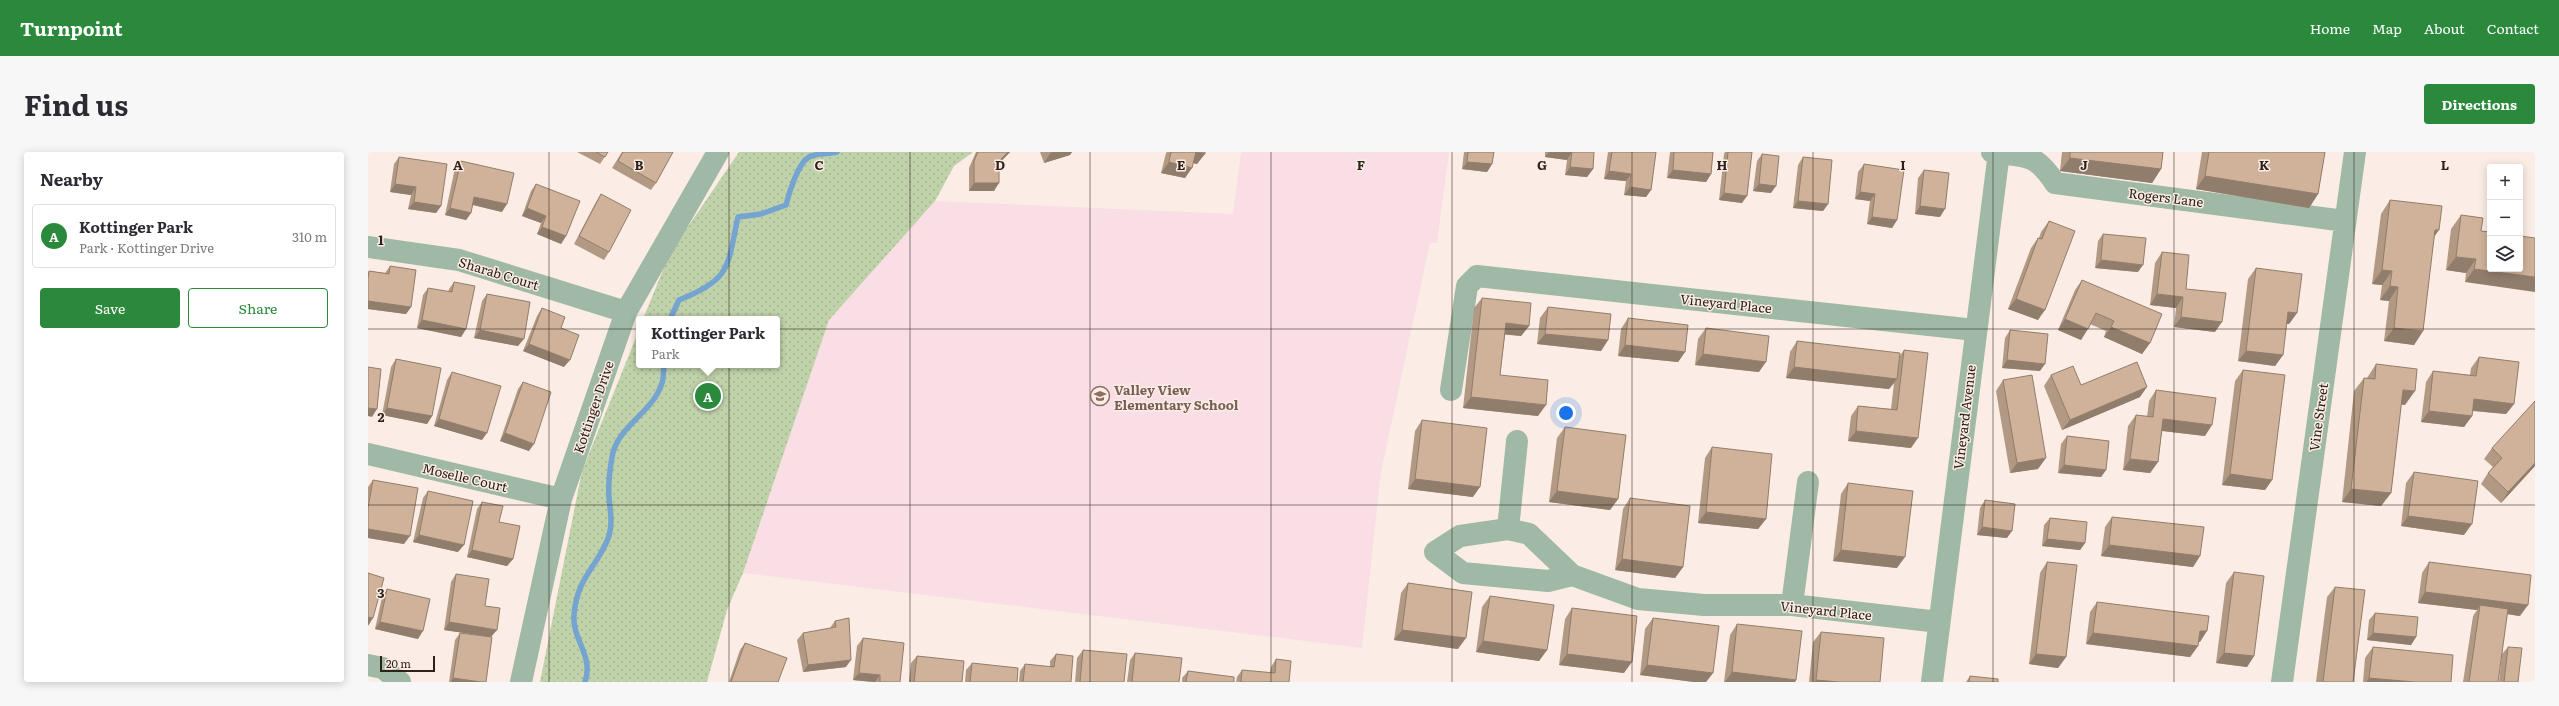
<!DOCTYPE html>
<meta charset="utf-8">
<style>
:root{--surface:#fff;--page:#f7f7f7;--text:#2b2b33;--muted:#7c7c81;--line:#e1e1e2;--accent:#2a893b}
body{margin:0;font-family:Literata,serif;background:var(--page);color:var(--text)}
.controls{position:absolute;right:12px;top:12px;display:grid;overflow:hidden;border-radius:4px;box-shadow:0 2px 10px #0003}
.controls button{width:36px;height:36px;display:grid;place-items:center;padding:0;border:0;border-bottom:1px solid var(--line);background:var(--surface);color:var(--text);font:20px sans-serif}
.scale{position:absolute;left:12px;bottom:10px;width:55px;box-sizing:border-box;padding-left:4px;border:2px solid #2e2119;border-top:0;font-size:11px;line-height:14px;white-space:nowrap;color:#2e2119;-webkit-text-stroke:3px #fbede5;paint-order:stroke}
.you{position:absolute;left:1198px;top:261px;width:14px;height:14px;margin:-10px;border:3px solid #fff;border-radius:50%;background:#1a73e8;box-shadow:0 0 0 6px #1a73e833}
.badge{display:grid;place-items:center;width:26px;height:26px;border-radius:50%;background:var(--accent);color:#fff;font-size:13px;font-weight:700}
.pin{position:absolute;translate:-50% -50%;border:2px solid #fff;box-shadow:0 1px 4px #0006}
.popup{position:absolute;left:268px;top:164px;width:144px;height:52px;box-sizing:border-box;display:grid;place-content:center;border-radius:4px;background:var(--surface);filter:drop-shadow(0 1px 3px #0005);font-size:13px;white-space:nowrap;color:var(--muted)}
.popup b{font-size:15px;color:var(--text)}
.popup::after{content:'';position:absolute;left:50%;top:100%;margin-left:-8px;border:8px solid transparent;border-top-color:var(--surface)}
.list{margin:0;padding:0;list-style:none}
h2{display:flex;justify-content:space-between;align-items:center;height:52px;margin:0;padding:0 16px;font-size:17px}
h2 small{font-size:13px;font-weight:400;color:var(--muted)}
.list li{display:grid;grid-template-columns:26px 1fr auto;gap:12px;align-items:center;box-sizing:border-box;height:64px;margin:0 8px 8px;padding:0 8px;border:1px solid var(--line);border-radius:4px}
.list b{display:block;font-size:15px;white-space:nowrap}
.list p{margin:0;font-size:13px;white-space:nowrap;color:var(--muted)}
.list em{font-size:13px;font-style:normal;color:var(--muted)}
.actions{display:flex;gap:8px;padding:12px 16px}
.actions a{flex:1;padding:9px 0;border:1px solid var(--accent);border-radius:4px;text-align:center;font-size:14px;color:var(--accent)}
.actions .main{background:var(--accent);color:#fff}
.icon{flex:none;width:22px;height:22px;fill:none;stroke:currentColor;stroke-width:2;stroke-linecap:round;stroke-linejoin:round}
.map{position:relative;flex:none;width:2167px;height:530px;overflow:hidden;border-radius:4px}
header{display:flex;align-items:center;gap:24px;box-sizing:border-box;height:56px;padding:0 20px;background:var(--accent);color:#fff}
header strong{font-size:19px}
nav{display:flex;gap:22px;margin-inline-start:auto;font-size:14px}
.intro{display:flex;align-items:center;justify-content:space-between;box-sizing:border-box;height:96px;padding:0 24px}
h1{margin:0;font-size:28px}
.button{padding:10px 18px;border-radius:4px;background:var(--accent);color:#fff;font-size:14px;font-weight:700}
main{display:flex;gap:24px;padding:0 24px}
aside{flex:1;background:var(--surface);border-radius:4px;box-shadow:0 2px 10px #0003}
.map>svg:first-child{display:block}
</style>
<header>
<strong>Turnpoint</strong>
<nav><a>Home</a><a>Map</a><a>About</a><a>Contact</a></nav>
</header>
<div class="intro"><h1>Find us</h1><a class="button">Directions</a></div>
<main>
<aside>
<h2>Nearby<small></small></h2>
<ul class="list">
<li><span class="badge">A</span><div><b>Kottinger Park</b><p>Park · Kottinger Drive</p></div><em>310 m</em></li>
</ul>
<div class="actions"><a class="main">Save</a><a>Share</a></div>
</aside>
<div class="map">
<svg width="2167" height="530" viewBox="0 0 2167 530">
<defs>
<pattern id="park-dots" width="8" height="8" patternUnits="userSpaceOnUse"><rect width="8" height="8" fill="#c0d2aa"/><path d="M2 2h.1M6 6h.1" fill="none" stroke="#a5b492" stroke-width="1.8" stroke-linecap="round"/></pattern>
</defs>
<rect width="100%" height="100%" fill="#fbede5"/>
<path fill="#f9dee5" d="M873 0H1081L1069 91H1062L1013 320 994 496 375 421 461 168 567 49 865 62Z"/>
<path fill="url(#park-dots)" d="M371 0H605L586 14 567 49 461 168 375 421 359 458 339 530H172L214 319 271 178V213H409V167H275L302 101Z"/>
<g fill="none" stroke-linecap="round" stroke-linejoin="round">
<path stroke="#74a4cf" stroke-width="5.5" d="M302 167 311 148C364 127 359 115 370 65L393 62 418 53C421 41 430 11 441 5 448 1 461 2 469 0
M217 530C226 503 204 488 206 463 209 424 230 415 241 384 245 370 242 359 241 345 240 333 242 317 244 305 249 274 285 261 294 231 296 226 295 219 296 213"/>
<path stroke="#a0b9a6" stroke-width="22" d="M1624 0C1657 5 1667 0 1687 31L1977 69
M0 95 91 108 258 160
M1083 238 1099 134 1109 124 1607 178
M0 302 193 347
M1140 377 1149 289
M1204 423 1180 429 1095 421 1067 400 1092 384 1140 377 1161 382 1204 423 1270 447 1336 453H1424L1571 470
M1424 453 1440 330
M0 513 15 516 32 530
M153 530 193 347 258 160 350 0
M1564 530 1631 0
M1914 530 1987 0"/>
</g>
<path fill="#b29984" d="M209 0H240L232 12Z
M254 0H305L288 31 283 38 244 16Z
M608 0H642L631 11 626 39H601V16Z
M672 0H704L702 3 676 11Z
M799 0H837L829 12 825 11 817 26 793 21 798 1Z
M1096 0H1126L1124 12 1119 20 1094 17Z
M1177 0H1226L1225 17 1219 25 1197 23 1199 8 1177 5Z
M1240 0H1288L1283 38 1278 45 1256 43 1258 29 1236 27Z
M1302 0H1345L1343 22 1338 30 1299 26Z
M1357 0H1384L1374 51 1351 48 1356 2Z
M1694 0H1795L1793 17 1784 31 1692 19Z
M1834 0H1957L1950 42 1941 56 1828 37Z
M1394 2 1403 41 1385 39 1389 9Z
M31 5 73 54 68 61 40 57 43 43 22 40 26 12Z
M1435 5 1460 52 1455 59 1425 56 1430 13Z
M93 9 134 60 105 53 103 61 98 68 77 63 87 16Z
M1496 12 1529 68 1524 76 1499 72 1502 49 1487 47 1490 20Z
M1556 18 1572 65 1547 62 1550 26Z
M168 32 198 84 193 92 169 82 173 71 154 64 163 39Z
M233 42 241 100 236 108 206 92 228 50Z
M2022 48 2066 85 2055 179 2046 193 2016 189 2021 149 2012 148 2014 133 2004 132 2013 62Z
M2093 63 2113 79 2122 117 2097 130 2098 121 2078 118 2083 77Z
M1681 69 1670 168 1640 157 1663 96 1670 86H1671L1673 80Z
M1735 82 1770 120 1727 116 1730 89Z
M1794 100 1818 137 1847 180 1806 175 1808 156 1782 153 1787 111Z
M22 114 43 155 38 162 0 157V120L1 119 17 121Z
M1888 116 1929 161 1921 172H1918L1915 203 1907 214 1870 209 1880 127Z
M1714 128 1782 191 1774 202 1736 185 1738 179 1722 172 1713 188 1690 178 1707 138Z
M86 130 98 177 93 185 49 176 55 143 60 136 80 140 81 137Z
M119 142 150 194 106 186 114 149Z
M1114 146 1161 174 1153 184 1137 182 1132 223 1170 264 1095 256 1106 156Z
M1180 155 1240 188 1233 199 1169 192 1172 166Z
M174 156 193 176 196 215 155 199 169 164Z
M1260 166 1317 200 1310 210 1250 204 1253 177Z
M1338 176 1391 220 1327 213 1330 187Z
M1642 178 1672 219 1634 216 1637 186Z
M1429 189 1531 205 1536 198 1543 296 1480 289 1483 264 1490 254 1523 257 1526 231 1521 237 1418 226 1422 200Z
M2111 205 2146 252 2138 262 2104 259V264L2096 275 2053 270 2058 230 2065 219 2102 223 2103 216Z
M28 207 64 264 59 272 14 263 23 215Z
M2008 212 2037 253 2033 252 2023 341 2013 354 1974 350 1986 239 1996 226H1999Z
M1875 218 1904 328 1897 338 1854 333 1867 229Z
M84 220 114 288 66 274 79 228Z
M1683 223 1713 233 1772 245 1694 278 1676 234Z
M1635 228 1670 317 1642 321 1628 239Z
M155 230 161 299 132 289 150 237Z
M1788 238 1837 284 1794 279 1790 310 1782 321 1755 318 1760 274 1768 263 1779 265 1781 249Z
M1054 268 1105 345 1040 337 1047 279Z
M1197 275 1250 347 1242 358 1181 350 1189 286Z
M1699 284 1738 318 1733 325 1690 321 1693 292Z
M1344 295 1398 367 1390 377 1330 371 1337 306Z
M2124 296 2167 314 2133 351 2113 332 2120 321 2125 315 2116 307Z
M2046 320 2096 383 2033 374 2038 331Z
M5 328 36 392 0 386V335Z
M1480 331 1529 416 1465 409 1473 342Z
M60 339 90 400 45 390 55 346Z
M1262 346 1315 415 1307 426 1247 418 1255 357Z
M1617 348 1639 386 1609 383 1612 356Z
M114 350 131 370 145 407 139 414 99 405 109 357Z
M1744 365 1832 404 1825 415 1733 404 1737 375Z
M1682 366 1717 391 1712 398 1674 394 1676 373Z
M1679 410 1698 505 1690 516 1661 512 1672 421Z
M2061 410 2152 464 2139 462 2130 530H2095L2105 464 2109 458 2050 451 2054 421Z
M1866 420 1886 504 1879 515 1848 511 1858 431Z
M88 422 117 454 123 485 76 478 83 430Z
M1040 431 1090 497 1026 488 1033 441Z
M1967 435 1985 530H1948L1959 445Z
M19 437 50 487 7 477 14 445Z
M1122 444 1179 498 1171 509 1108 500 1114 455Z
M1729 450 1832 490H1830V494L1822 505 1718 492 1722 460Z
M1204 456 1256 521 1191 513 1197 467Z
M2007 461 2048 485 2043 493 1999 488 2001 468Z
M1285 466 1345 521 1338 530H1326L1272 523 1277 477Z
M467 469 478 515 435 520 429 488 435 481 462 476Z
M1369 472 1428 528 1427 530H1356L1362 483Z
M1453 480 1512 530H1441L1445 490Z
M92 481 118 530H81L87 488Z
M495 486 532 530H504L485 528 489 494Z
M377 491 410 530H361L372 498Z
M2005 495 2083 530H1995L1997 506Z
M2140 495 2150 530H2131L2134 502Z
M715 498 756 530H707L709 506Z
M767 501 811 530H759L762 508Z
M688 502 703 530H651L652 519 657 512 682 515V509Z
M549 504 594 530H541L543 511Z
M908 507 921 530H868L869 525 874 518 902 521 903 515Z
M604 511 649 530H597L598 518Z
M820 519 866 530H814V526Z
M1602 524 1630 530H1598Z"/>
<path fill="#917d6b" d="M640 0H642L626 17 631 9Z
M683 0H704L702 3 676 11Z
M828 0 837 2 829 12 821 10Z
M1181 0H1204L1199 8 1177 5Z
M1702 6 1793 17 1784 31 1692 19Z
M801 10 824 16 817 26 793 21Z
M1099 10 1124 12 1119 20 1094 17Z
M1202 15 1225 17 1219 25 1197 23Z
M1305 18 1343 22 1338 30 1299 26Z
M1241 19 1263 22 1258 29 1236 27Z
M1837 24 1950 42 1941 56 1828 37Z
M606 31H631L626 39H601Z
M27 32 48 35 43 43 22 40Z
M1391 32 1408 34 1403 41 1385 39Z
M1262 35 1283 38 1278 45 1256 43Z
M1492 40 1507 42 1502 49 1487 47Z
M1356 41 1379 44 1374 51 1351 48Z
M106 45 139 52 134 60 101 52Z
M1430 49 1460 52 1455 59 1425 56Z
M46 50 73 54 68 61 40 57Z
M1552 54 1577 57 1572 65 1547 62Z
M82 56 103 61 98 68 77 63Z
M159 56 178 64 173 71 154 64Z
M1504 65 1529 68 1524 76 1499 72Z
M174 75 198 84 193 92 169 82Z
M2067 78H2071L2061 92Z
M2088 105 2108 107 2098 121 2078 118Z
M1733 108 1775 113 1770 120 1727 116Z
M2106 117 2167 125V140L2097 130Z
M2014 118 2024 119 2014 133 2004 132Z
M2022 134 2030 135 2021 149 2012 148Z
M1789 142 1815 145 1808 156 1782 153Z
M1648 147 1677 158 1670 168 1640 157Z
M0 149 43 155 38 162 0 157Z
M1920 160 1929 161 1921 172 1912 171Z
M1813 165 1854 170 1847 180 1806 175Z
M1697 167 1720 177 1713 188 1690 178Z
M54 168 98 177 93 185 49 176Z
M1138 171 1161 174 1153 184 1131 182Z
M1743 175 1782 191 1774 202 1736 185Z
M2026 176 2055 179 2046 193 2016 189Z
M112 178 156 187 150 194 106 186Z
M1177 182 1240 188 1233 199 1169 192Z
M161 192 202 208 196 215 155 199Z
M1257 193 1317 200 1310 210 1250 204Z
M1878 199 1915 203 1907 214 1870 209Z
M1335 202 1398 210 1391 220 1327 213Z
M1639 208 1677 212 1672 219 1634 216Z
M1426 215 1529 227 1521 237 1418 226Z
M1779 235 1772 245 1694 278 1702 268Z
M2035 238 2047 239 2037 253 2025 251Z
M1103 245 1178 253 1170 264 1095 256Z
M2106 247 2146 252 2138 262 2098 258Z
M0 256 9 257 4 265 0 264Z
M19 256 64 264 59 272 14 263Z
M2061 259 2104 264 2096 275 2053 270Z
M71 267 119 281 114 288 66 274Z
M1795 267 1844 273 1837 284 1787 278Z
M1488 279 1550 286 1543 296 1480 289Z
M137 281 166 292 161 299 132 289Z
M1678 306 1670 317 1642 321 1649 311Z
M1762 307 1790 310 1782 321 1755 318Z
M2167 311V314L2133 351 2140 340Z
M1696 313 1738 318 1733 325 1690 321Z
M1862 322 1904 328 1897 338 1854 333Z
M1047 327 1112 335 1105 345 1040 337Z
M1983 337 2023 341 2013 354 1974 350Z
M1189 339 1250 347 1242 358 1181 350Z
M1338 360 1398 367 1390 377 1330 371Z
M2040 364 2104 372 2096 383 2033 374Z
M1614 375 1644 379 1639 386 1609 383Z
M0 377 42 384 36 392 0 386Z
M51 383 96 393 90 400 45 390Z
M1679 387 1717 391 1712 398 1674 394Z
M1741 393 1832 404 1825 415 1733 404Z
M104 398 145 407 139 414 99 405Z
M1473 398 1537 405 1529 416 1465 409Z
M1254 407 1315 415 1307 426 1247 418Z
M2057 440 2160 453 2152 464 2111 458 2112 453 2109 458 2050 451Z
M0 465 5 466 0 474Z
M12 470 55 479 50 487 7 477Z
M81 470 129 478 123 485 76 478Z
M1034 478 1098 486 1090 497 1026 488Z
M1832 479H1839L1832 490 1824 489Z
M1725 481 1830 494 1822 505 1718 492Z
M2005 481 2048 485 2043 493 1999 488Z
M1115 489 1179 498 1171 509 1108 500Z
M1856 501 1886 504 1879 515 1848 511Z
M1199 502 1264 510 1256 521 1191 513Z
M1668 502 1698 505 1690 516 1661 512Z
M483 508 478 515 435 520 440 513Z
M1279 513 1345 521 1338 530H1326L1272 523Z
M1364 520 1428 528 1427 530H1357Z
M491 521 512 523 507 530 485 528Z
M85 526 113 530H83Z
M2001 526 2046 530H1998Z
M1448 528 1471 530H1446Z"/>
<path fill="#cfb299" stroke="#917d6b" d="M228 0H240L237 5Z
M255 0H305L288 31 250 9Z
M610 0H640L631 9V31H606V9Z
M803 0H828L824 16 801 10Z
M830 0H837V2Z
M1100 0H1126L1124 12 1099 10Z
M1202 0H1226L1225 17 1202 15 1204 0Z
M1244 0H1288L1283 38 1262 35 1263 22 1241 19Z
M1306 0H1345L1343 22 1305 18Z
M1360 0H1384L1379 44 1356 41Z
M1702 0H1795L1793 17 1702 6Z
M1841 0H1957L1950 42 1837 24Z
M1394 2 1411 4 1408 34 1391 32Z
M31 5 79 12 73 54 46 50 48 35 27 32Z
M1435 5 1464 8 1460 52 1430 49Z
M93 9 146 21 139 52 106 45 103 61 82 56Z
M1496 12 1536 18 1529 68 1504 65 1507 42 1492 40Z
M1556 18 1581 21 1577 57 1552 54Z
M168 32 212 49 198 84 174 75 178 64 159 56Z
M233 42 263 58 241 100 211 84Z
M2022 48 2074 54 2071 78H2067L2055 179 2026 176 2030 135 2022 134 2024 119 2014 118Z
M2093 63 2115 66 2113 79 2122 80V117H2152V84L2167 86V125L2106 117 2108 107 2088 105Z
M1681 69 1707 79 1677 158 1648 147 1670 86 1674 87Z
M1735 82 1778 86 1775 113 1733 108Z
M1794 100 1821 103 1818 137 1858 141 1854 170 1813 165 1815 145 1789 142Z
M22 114 48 118 43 155 0 149V126L1 119 21 122Z
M1888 116 1934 122 1929 161 1920 160 1915 203 1878 199Z
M1714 128 1794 162 1782 191 1743 175 1746 169 1728 161 1720 177 1697 167Z
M86 130 107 134 98 177 54 168 60 136 84 140Z
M119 142 162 150 156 187 112 178Z
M1114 146 1163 151 1161 174 1138 171 1132 223 1180 228 1178 253 1103 245Z
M1180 155 1243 162 1240 188 1177 182Z
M174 156 197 165 193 176 211 183 202 208 161 192Z
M1260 166 1320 173 1317 200 1257 193Z
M1338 176 1401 184 1398 210 1335 202Z
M1642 178 1680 182 1677 212 1639 208Z
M1429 189 1532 201 1529 227 1426 215Z
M1536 198 1560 201 1550 286 1488 279 1490 254 1529 258Z
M2111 205 2151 210 2146 252 2106 247 2104 264 2061 259 2065 219 2108 224Z
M28 207 73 216 64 264 19 256Z
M1769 210 1779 235 1702 268 1683 223 1705 214 1713 233Z
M2008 212 2049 217 2047 239 2035 238 2023 341 1983 337 1996 226 2007 227Z
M0 215 13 217 9 257 0 256Z
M1875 218 1917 223 1904 328 1862 322Z
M84 220 133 234 119 281 71 267Z
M1664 223 1678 306 1649 311 1635 228Z
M155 230 183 240 166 292 137 281Z
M1788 238 1848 246 1844 273 1795 267 1790 310 1762 307 1768 263 1785 265Z
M2167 249V311L2140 340 2120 321 2134 306 2124 296Z
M1054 268 1119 276 1112 335 1047 327Z
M1197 275 1258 283 1250 347 1189 339Z
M1699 284 1741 289 1738 318 1696 313Z
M1344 295 1404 302 1398 367 1338 360Z
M2046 320 2110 329 2104 372 2040 364Z
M5 328 50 336 42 384 0 377V356Z
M1480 331 1545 339 1537 405 1473 398Z
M60 339 105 349 96 393 51 383Z
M1262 346 1322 354 1315 415 1254 407Z
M1617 348 1647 352 1644 379 1614 375Z
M114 350 135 354 131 370 152 374 145 407 104 398Z
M1744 365 1836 375 1832 404 1741 393Z
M1682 366 1719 370 1717 391 1679 387Z
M1679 410 1709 413 1698 505 1668 502Z
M2061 410 2163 423 2160 453 2057 440Z
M1866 420 1896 424 1886 504 1856 501Z
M0 421 16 426 5 466 0 465Z
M88 422 121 427 117 454 132 456 129 478 81 470Z
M1040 431 1104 440 1098 486 1034 478Z
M1967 435 1997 438 1985 530H1955Z
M19 437 62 447 55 479 12 470Z
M1122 444 1186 453 1179 498 1115 489Z
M1729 450 1841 464 1839 479H1832L1830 494 1725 481Z
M2112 453 2140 457 2130 530H2101Z
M1204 456 1269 464 1264 510 1199 502Z
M2007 461 2050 465 2048 485 2005 481Z
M481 466 483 508 440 513 435 481 468 475 467 469Z
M1285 466 1351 474 1345 521 1279 513Z
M1369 472 1434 479 1428 528 1364 520Z
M1453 480 1516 486 1512 530H1471L1448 528Z
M92 481 124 485 118 530H113L85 526Z
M495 486 536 491 532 530H512V523L491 521Z
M377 491 419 506 410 530H363Z
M2005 495 2085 503 2083 530H2046L2001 526Z
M2140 495 2154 496 2150 530H2136Z
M715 498 759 502 756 530H712Z
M767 501 814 506 811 530H764Z
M688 502 705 504 703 530H655L657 512 686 515Z
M549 504 596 509 594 530H546Z
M908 507 923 509 921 530H873L874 518 907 521Z
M604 511 650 516 649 530H602Z
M820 519 866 525V530H818Z
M1602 524 1630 527V530H1601Z"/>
<path fill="none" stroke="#2e2119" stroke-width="1" stroke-opacity="0.55" d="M181 0V530M361 0V530M542 0V530M722 0V530M903 0V530M1084 0V530M1264 0V530M1445 0V530M1625 0V530M1806 0V530M1986 0V530M0 177H2167M0 353H2167"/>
<defs>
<g id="school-ring" transform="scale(1)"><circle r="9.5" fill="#fbede5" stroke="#8d6e63" stroke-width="1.5"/><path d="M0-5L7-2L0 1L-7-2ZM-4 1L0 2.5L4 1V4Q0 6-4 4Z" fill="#8d6e63"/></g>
</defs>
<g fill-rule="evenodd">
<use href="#school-ring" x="732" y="244"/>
</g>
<g text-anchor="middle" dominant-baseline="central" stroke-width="3" stroke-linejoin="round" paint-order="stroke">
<g font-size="13" fill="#2e2119" stroke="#fbede5">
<text transform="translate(1798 45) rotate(7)">Rogers Lane</text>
<text transform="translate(131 121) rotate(17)">Sharab Court</text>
<text transform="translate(1358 151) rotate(6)">Vineyard Place</text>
<text transform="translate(225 255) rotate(-71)">Kottinger Drive</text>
<text transform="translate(1596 265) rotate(-83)">Vineyard Avenue</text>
<text transform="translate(1950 265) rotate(-82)">Vine Street</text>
<text transform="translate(97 325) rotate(13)">Moselle Court</text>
<text transform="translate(1458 458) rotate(6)">Vineyard Place</text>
</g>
<g font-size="13" font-weight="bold" fill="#785e54" stroke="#fbede5" text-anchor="start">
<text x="746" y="237">Valley View<tspan x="746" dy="15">Elementary School</tspan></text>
</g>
</g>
<g font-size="13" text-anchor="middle" font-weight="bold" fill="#2e2119" stroke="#fbede5" stroke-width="3" stroke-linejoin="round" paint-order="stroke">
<text x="90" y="18">A</text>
<text x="271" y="18">B</text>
<text x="451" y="18">C</text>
<text x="632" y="18">D</text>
<text x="813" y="18">E</text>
<text x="993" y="18">F</text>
<text x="1174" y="18">G</text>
<text x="1354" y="18">H</text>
<text x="1535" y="18">I</text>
<text x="1716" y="18">J</text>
<text x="1896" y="18">K</text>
<text x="2077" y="18">L</text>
<text x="13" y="93">1</text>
<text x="13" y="270">2</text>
<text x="13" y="446">3</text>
</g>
</svg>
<div class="controls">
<button>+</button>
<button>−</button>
<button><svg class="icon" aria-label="layers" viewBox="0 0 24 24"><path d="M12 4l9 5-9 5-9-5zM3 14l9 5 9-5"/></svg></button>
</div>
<div class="scale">20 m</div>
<div class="you"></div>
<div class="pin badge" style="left:340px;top:244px">A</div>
<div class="popup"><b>Kottinger Park</b>Park</div>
</div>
</main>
